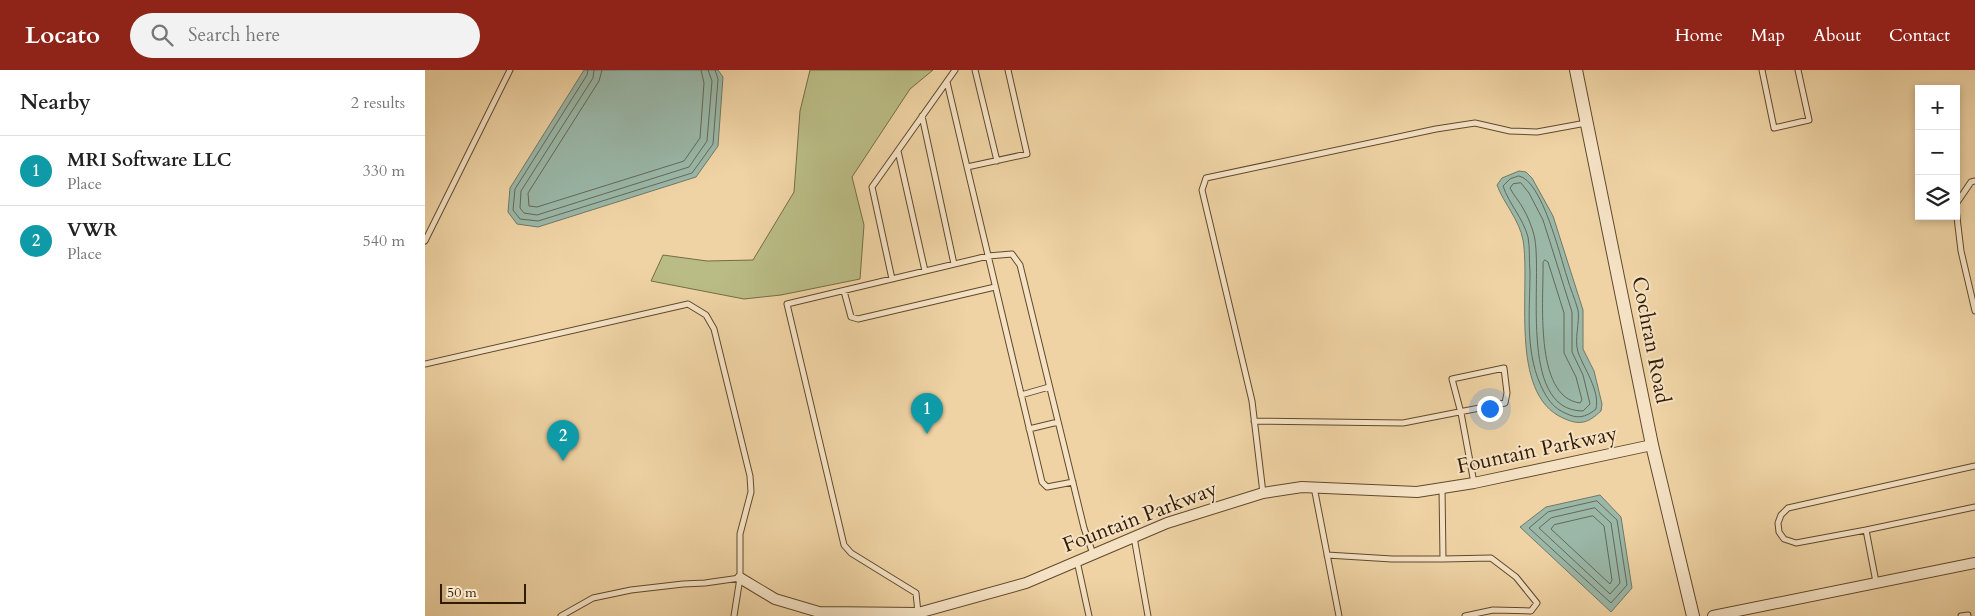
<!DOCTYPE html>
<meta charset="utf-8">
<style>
:root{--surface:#fff;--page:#f2f2f2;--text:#222;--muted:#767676;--line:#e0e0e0;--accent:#8f2418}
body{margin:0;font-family:Cardo,serif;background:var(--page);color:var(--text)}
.controls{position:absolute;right:15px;top:15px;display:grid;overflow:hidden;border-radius:0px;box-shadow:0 2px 8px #0003}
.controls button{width:45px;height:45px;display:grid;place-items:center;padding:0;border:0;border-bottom:1px solid var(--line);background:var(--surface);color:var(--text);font:25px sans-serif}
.scale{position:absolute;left:15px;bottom:12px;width:86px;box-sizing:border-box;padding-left:5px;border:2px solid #301b05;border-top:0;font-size:14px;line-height:18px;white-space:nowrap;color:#301b05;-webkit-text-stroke:4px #f5e2c4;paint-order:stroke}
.you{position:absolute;left:1064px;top:338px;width:18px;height:18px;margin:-12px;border:4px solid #fff;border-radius:50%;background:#1a73e8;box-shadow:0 0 0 8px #1a73e833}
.badge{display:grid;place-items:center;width:32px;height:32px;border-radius:50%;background:var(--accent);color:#fff;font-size:16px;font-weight:700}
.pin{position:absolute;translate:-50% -41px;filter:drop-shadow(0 1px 2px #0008)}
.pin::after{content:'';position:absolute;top:26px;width:18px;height:15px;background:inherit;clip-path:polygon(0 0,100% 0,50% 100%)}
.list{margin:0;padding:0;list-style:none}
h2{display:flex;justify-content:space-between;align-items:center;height:65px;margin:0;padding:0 20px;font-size:21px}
h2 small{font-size:16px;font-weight:400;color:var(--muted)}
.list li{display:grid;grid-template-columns:32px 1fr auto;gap:15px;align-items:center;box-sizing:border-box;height:70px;padding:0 20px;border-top:1px solid var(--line)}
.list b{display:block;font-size:19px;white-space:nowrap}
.list p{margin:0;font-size:16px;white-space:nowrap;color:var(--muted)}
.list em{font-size:16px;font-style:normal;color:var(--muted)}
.icon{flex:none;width:28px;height:28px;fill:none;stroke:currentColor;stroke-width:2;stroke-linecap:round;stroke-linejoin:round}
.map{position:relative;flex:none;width:1550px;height:546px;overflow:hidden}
header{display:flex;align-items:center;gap:30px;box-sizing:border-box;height:70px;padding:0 25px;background:var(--accent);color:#fff}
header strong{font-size:24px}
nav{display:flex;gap:28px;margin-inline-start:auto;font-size:18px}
.search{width:350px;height:45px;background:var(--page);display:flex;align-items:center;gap:12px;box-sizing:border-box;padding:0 18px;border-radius:28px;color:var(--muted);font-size:19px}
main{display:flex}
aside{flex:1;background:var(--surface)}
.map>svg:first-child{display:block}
</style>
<header>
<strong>Locato</strong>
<div class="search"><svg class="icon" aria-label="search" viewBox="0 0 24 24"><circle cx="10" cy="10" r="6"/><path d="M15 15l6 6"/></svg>Search here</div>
<nav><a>Home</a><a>Map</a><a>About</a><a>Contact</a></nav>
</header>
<main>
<aside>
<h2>Nearby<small>2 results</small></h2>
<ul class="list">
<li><span class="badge" style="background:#0f9aa8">1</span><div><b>MRI Software LLC</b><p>Place</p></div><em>330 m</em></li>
<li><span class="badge" style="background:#0f9aa8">2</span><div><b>VWR</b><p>Place</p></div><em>540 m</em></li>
</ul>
</aside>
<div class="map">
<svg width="1550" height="546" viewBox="0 0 1550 546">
<rect width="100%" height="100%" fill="#efd3a4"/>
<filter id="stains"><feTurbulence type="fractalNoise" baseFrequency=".004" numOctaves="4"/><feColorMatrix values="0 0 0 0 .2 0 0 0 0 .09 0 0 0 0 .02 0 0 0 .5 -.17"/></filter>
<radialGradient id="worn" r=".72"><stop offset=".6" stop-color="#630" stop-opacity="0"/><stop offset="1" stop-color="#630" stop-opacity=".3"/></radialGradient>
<path fill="#babc85" stroke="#756c45" d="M385 0H508L485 19 427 107 439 155 435 209 356 225 319 229 226 211 238 185 282 191 328 190 369 122 375 41Z"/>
<path fill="#9ab7a8" stroke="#707967" d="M159 0H293L298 7 293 76 271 107 113 157 92 154 83 142 85 118Z
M1094 101 1101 102 1107 108 1128 146 1158 240V279L1169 301 1177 334 1176 341C1163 353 1155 356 1138 348 1083 324 1106 217 1098 170 1094 149 1079 134 1072 115L1077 108Z
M1175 425 1196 447 1207 518 1186 542 1095 457 1121 437Z"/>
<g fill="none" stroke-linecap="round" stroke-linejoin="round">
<path stroke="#656956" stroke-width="1" d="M163 0 162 5 90 119 88 140 95 149 113 151 267 103 288 74 293 9 290 0
M169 0 168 8 96 121 95 138 99 143 112 145 264 97 282 71 287 11 283 0
M177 0 174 11 103 123 104 136 112 137 259 91 275 68 279 13 276 0
M1094 106C1117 110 1135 186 1142 207 1145 218 1150 229 1153 240 1155 253 1149 269 1153 282 1159 299 1175 320 1171 339 1160 348 1152 349 1140 343 1129 338 1124 331 1119 322 1099 285 1105 241 1105 202 1104 191 1105 178 1103 167 1098 148 1084 134 1078 116L1085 109Z
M1096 113 1104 123 1118 150 1125 172 1147 242V282L1158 305 1165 334 1158 341C1091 341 1119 205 1109 165 1107 157 1103 147 1099 140 1095 132 1089 126 1085 118L1088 114Z
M1120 190 1123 192 1139 243V283L1151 307 1157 330 1155 333C1108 327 1119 227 1118 193Z
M1172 431 1192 450 1202 515 1186 533 1104 458 1123 442Z
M1170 438 1186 453 1195 513 1185 524 1114 458 1126 448Z
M1168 446 1179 456 1187 510 1185 514 1126 459 1129 455Z"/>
<g stroke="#60492d" stroke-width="7">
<path id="service" d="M550 0 572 91
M583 0 602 84 542 97 617 412 622 417 648 412
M1337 0 1349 58 1384 50 1373 0
M522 12 542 97
M497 46 529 194
M473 81 500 201
M1531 134 1546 112 1550 111
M1531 139 1536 181 1550 241
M0 171 85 0
M467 209 447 117 530 0
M419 221 426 247 433 249 570 217
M0 294 263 234 281 245 289 259 325 406 326 422 315 464V508L309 546
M596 325 624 317
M829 351 978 353 1080 333 1082 323 1079 298 1027 309 1036 343 1049 413
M604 359 633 352
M889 417 914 546
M1017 418 1018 489 1066 488 1091 507 1112 533 1106 541 1068 540 1040 546
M838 423 827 331 777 120 781 108 1011 59 1050 53 1085 61 1112 62 1161 53
M1441 460 1550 437
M709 467 723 546
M902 485 967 489H1018
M652 491 664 546
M1451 512 1441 460 1371 473 1359 469 1354 462 1353 453 1356 445 1363 438 1550 396
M493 543 491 523 426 483 419 475 362 234 563 186 587 184 595 195 659 458 668 484
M136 546 168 528 206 520 258 514 280 513 315 508
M1536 546 1543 545"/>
</g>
<g stroke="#60492d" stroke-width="12">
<path id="minor" d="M315 508 350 529 394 542 493 543 601 513 742 453 838 423 877 417 992 422 1049 413 1227 375
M1288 546 1550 493"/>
</g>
<g stroke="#60492d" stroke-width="14">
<path id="tertiary" d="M1151 0 1227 375 1268 546"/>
</g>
<use href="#service" stroke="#f5e2c4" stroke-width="5"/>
<use href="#minor" stroke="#f5e2c4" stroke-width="10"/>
<use href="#tertiary" stroke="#f5e2c4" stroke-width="12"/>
</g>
<g text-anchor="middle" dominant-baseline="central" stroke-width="4" stroke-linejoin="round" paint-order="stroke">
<g font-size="21" fill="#301b05" stroke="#f5e2c4">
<text transform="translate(1226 270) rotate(79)">Cochran Road</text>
<text transform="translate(1112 380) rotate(-12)">Fountain Parkway</text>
<text transform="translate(715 447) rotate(-21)">Fountain Parkway</text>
</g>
</g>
<rect width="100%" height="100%" filter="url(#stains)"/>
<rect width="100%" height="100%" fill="url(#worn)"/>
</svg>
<div class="controls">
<button>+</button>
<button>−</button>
<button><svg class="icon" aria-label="layers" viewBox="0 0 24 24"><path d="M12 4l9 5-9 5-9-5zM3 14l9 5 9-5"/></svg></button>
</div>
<div class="scale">50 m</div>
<div class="you"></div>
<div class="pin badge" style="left:502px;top:364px;background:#0f9aa8">1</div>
<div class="pin badge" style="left:138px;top:391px;background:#0f9aa8">2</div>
</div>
</main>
